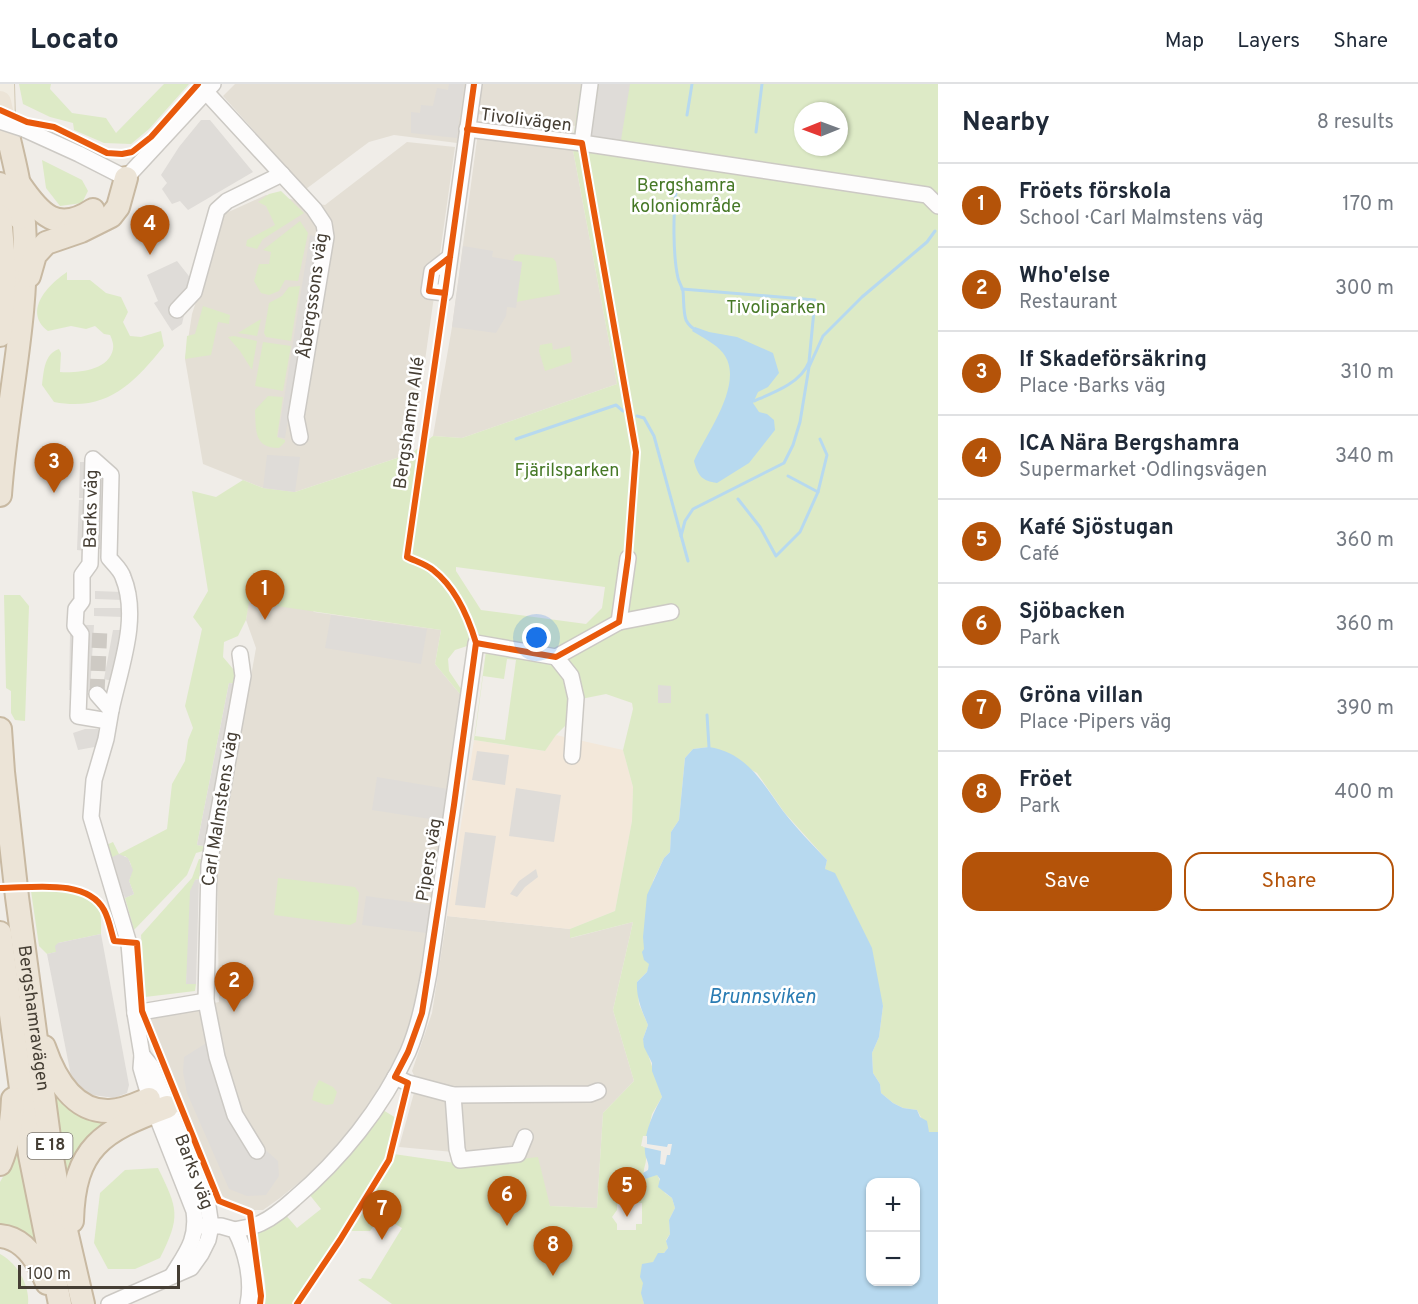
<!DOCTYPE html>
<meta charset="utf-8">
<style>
body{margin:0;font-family:Overpass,sans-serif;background:#f2f2f3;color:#1f2937}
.controls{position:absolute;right:18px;bottom:18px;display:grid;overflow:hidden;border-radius:12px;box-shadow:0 2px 4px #0004}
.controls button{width:54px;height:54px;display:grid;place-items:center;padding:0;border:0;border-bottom:2px solid #e0e1e3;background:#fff;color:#1f2937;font:30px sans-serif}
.compass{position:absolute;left:794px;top:18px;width:54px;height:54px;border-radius:50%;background:#fff;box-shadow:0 2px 4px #0004;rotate:269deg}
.scale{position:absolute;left:18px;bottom:15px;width:162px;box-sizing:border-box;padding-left:6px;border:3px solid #453e34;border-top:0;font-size:16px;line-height:21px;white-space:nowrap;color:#453e34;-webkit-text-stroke:4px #fff;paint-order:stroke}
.you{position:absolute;left:537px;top:554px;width:21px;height:21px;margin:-15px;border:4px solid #fff;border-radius:50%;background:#1a73e8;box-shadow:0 0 0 9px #1a73e833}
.badge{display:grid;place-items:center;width:39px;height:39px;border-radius:50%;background:#b45309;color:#fff;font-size:20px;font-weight:700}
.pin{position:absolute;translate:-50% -50px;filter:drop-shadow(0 2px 3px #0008)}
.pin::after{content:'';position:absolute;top:32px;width:21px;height:18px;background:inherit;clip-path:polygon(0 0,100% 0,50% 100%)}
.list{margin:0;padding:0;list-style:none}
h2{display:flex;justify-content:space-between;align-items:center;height:78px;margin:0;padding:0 24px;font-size:26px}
h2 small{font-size:20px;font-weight:400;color:#747a83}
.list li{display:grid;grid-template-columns:39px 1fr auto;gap:18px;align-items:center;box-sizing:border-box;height:84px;padding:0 24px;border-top:2px solid #e0e1e3}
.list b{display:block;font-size:22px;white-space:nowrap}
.list p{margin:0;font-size:20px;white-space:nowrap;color:#747a83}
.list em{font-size:20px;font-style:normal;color:#747a83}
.actions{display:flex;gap:12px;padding:18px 24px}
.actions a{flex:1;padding:14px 0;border:2px solid #b45309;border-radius:18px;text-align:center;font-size:21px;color:#b45309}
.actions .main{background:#b45309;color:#fff}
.map{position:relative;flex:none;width:938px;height:1220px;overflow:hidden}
header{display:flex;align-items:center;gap:36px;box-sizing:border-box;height:84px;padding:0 30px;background:#fff;border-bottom:2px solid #e0e1e3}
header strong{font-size:28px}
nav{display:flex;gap:33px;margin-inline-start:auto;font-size:21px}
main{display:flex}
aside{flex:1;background:#fff}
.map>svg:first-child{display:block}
.residential{fill:#e4dfd5}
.commercial{fill:#f3e8da}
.green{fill:#ddeac6;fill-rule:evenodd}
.parking{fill:#dfdcd8}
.water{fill:#b7d9ef;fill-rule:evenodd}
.pier{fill:#f0ede8}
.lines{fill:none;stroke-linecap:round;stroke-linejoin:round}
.stream{stroke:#b7d9ef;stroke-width:3}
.minor-tunnel{stroke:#cecac4;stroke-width:15;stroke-dasharray:15 8;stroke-linecap:butt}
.minor-casing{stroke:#ccc9c4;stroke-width:18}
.major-casing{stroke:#d2c9b5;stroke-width:22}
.highway-casing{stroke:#c8b9a2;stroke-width:26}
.minor{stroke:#fdfcfc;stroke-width:15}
.major{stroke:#f1ece2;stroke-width:20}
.highway{stroke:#ece4d7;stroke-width:22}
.minor-bridge-casing{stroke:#ccc9c4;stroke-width:18;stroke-linecap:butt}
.minor-bridge{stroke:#fdfcfc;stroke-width:15}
.cycleway-casing{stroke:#fff;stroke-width:10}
.cycleway{stroke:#e8590c;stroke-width:6}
.labels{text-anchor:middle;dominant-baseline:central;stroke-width:5;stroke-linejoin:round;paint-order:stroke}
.shield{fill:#fff;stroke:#7d7871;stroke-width:1.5}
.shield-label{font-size:16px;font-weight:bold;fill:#453e34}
.street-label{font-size:18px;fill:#453e34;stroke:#fff}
.park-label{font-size:18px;fill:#467826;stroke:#fff}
.water-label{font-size:20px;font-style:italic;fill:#2a7cb3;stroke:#fff}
</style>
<header>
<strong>Locato</strong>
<nav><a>Map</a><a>Layers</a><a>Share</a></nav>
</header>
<main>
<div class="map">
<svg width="938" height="1220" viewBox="0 0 938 1220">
<rect width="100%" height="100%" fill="#f0ede8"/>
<g class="residential">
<polygon points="235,0 467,0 457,59 394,51 369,58 306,105 223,12"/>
<polygon points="483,0 581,0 576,42 477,30"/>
<polygon points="478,48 572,61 617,300 462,354 433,352 452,243"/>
<polygon points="407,58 455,63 412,369 295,408 263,404 203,380 185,275 192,230 224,130 266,111 325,121"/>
<polygon points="255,468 314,528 441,546 435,580 460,610 416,918 408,950 371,1020 317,1084 280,1114 263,1126 253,1126 229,1118 215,1104 148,934 219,918 217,785 256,564 246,536"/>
<polygon points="447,832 570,845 571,854 633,838 613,926 634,997 603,1029 597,1124 550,1122 519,1074 399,1063 417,998 412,987 432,929"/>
</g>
<polygon class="commercial" points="556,651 623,666 633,703 632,737 615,827 570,845 447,832 474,656 544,667"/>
<g class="green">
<polygon points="19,0 51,0 50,5 72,29 106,34 116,49 164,0 189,0 149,45 131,60 104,59 74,46 73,39 50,33 23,20"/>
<path d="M581,0H938V1048H929L917,1026L903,1024L893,1019L881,1009L880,1000L873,989L872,969L879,953L883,922L825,785L827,776L784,728L757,689L709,663L693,665L685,674L679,736L671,748L670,768L664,774L653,797L645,853L644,872L650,879L647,888L637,898L639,920L648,941L643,955L662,1013L652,1030L647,1052H643L641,1062L646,1063C645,1066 646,1069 646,1073C647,1081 641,1086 645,1095L657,1090L665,1109L672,1114L675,1124L669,1136L670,1150L666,1156L668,1164C664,1170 658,1173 653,1178C644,1190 640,1206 644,1220H392L358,1196L362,1194L371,1195L402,1144L381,1132L370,1147H349L303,1202V1220H264C270,1199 258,1171 254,1150L284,1129L297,1144L321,1125L309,1110L383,1026L396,1034L387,1069L469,1081L538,1073L550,1122L597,1124L603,1029L634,997L613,926L633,838L570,854V845L615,827L632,737L633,703L623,666L633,625L632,619L606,610L581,615L571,636L556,651L545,667L474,656L486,567L476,559L455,566L448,575L449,587L461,605L460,610L435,580L441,546L249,518L246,536L238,552L224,558L223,573L234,586L237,600L229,599L197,761L204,762L203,767L196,769L187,791L134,846L125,814L134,810L129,797C132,787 134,780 125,772L110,774L104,762L113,758L119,770L167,745L172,700L185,677L188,656L193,644L185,622L202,545L193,533L208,507L192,407L216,413L243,396L263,404L295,408L412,369L433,352L462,354L617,300L572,61ZM803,27H839V63H803ZM456,483L605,503L602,524L586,540L481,526L456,487ZM507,575L516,576L505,656L475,652L483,592L504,595ZM617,1106H623L622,1119H642V1140H636V1146H617V1140L612,1133L617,1126V1119L615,1118Z"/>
<polygon points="42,76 82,96 88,107 82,119 60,122 46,104"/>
<polygon points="281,107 304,129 263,155 257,165 246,162 247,156 275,141 266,122 258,118 269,110"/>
<polygon points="300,137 308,149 298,197 285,196 279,207 269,211 261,209 254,197 259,180 269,180 271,168 263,166"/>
<polygon points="520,170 553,174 556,178 560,210 516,218 522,178 513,177 515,171"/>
<path d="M67,188V196H90L106,209L121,213L128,228L123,238L130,252L141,253L161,247L164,262C133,300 107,328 54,318L42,301C44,287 44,270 59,265L61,269L60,288C77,289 109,287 113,265C114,261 112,255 110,251L104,250L95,242L86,245L71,242L48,247C22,227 49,200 67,188Z"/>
<polygon points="300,202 291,257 266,253 264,249 269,219 282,212 289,203"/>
<polygon points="203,222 230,231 229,240 218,238 211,271 185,275 187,252 195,250"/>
<polygon points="261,235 257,252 238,249"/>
<polygon points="234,252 257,257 252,286 240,267 228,253"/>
<polygon points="263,258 291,262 283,307 255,302"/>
<polygon points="552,259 553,266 570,262 572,278 545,287 539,267 540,261"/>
<path d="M268,312L283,313L277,353L285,356V358L279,364C254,364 256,347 255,326Z"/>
<polygon points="4,511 20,511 29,522 25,637 15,636 11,629 11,607 6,604"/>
<polygon points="199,775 201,775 199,795 195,796 186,900 196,900 195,907 145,913 141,851 192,794"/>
<polygon points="278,794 355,803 359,809 356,838 350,841 274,831"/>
<path d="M73,806C99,819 102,819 101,850L58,859L56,868L47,870L39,862L31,807Z"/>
<polygon points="319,996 333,1003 337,1008 333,1020 326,1021 312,1016 314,1006"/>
<polygon points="51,1001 112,1035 65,1097"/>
<polygon points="16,1050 37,1162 0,1144 0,1098 4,1091"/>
<path d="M158,1084C178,1125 181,1132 160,1174L135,1185H108L94,1159L100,1109L125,1086Z"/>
<path d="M0,1170C16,1178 30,1201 28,1220H0Z"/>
</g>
<g class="parking">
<polygon points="449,0 464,0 457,54 411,49 411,28 420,29 421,21 433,22 437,4 448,6"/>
<polygon points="599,0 630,0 621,56 591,53"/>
<polygon points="201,36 210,36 253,88 188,126 180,117 172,120 162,105 167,99 161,91 179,63"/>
<polygon points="310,151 318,153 285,354 278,353"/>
<polygon points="463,162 493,167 492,173 522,178 516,224 507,223 506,232 496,249 452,243"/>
<polygon points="177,177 192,196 182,240 172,247 154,219 158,217 147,191"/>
<polygon points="267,371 300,373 295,408 263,404"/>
<polygon points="80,378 89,378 88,414 79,414"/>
<polygon points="97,396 106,396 104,465 96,465"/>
<polygon points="79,416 87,416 86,467 77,466"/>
<polygon points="95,507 123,508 123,516 95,515"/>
<polygon points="94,524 123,524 123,533 94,532"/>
<polygon points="331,531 427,545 421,580 325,564"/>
<polygon points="78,541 94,541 90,608 69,606 70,550"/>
<polygon points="113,546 122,546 112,597 104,595"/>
<polygon points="229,599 237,600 204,762 197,761"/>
<polygon points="658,601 671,602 671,619 658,619"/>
<polygon points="85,645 98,645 101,652 100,662 78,666 73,649"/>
<polygon points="477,667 509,671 505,701 472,696"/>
<polygon points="377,693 448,705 443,737 372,726"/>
<polygon points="516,704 561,711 554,758 509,752"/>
<polygon points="465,748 496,752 485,824 455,821"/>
<polygon points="119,770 128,774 133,786 129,797 134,810 125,814 110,774"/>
<polygon points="536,785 538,793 525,803 517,813 510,810 519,797"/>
<polygon points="199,795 196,900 186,900 190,807 195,796"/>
<polygon points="366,812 431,821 427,849 362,841"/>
<polygon points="101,850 129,1001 127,1009 114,1014 86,1010 73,1002 47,870 56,868 55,862 58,859"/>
<polygon points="208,958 236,1040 278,1077 279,1092 266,1111 247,1112 229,1105 187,1009 183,988 184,973"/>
</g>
<g class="water">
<path d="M695,243L709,248L737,253L773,269L779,289L768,303L758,308L753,319L759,328L767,330L774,336L775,346L749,379L717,399C702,397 698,392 694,377C706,350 746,298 723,269C716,260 702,253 692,247Z"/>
<path d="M709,663C747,669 762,698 783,727C796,744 812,760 827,776L825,785L835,789L872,864L883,922L879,953L872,969L873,989L880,1000L881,1009L893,1019L903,1024L917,1026L920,1033L927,1037L929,1048H938V1220H644L641,1209L643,1199L640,1193L642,1180L653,1178L658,1169H664L668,1164L666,1157L670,1150L669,1136L675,1124L672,1114L658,1103L660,1095L657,1091L645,1095L643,1089L648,1086C650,1078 645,1075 645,1068C643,1051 654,1027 662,1013L652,987V979L644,963L643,955L648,941C642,927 636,913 637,898L647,888L649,880L644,876L642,868L644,865L643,853L647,811L664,774L670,768L671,748L679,736L685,674L693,665ZM870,1098H916V1198H870Z"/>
</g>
<polygon class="pier" points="644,1052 647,1052 647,1060 667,1063 668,1060 672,1060 670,1071 667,1071 665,1081 660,1080 661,1067 643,1063"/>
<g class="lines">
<g class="stream">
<polyline points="687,31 692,0"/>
<polyline points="756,48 762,0"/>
<path d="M676,108C673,131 673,172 678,194C679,198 682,203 683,207C684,216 683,227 686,236C688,240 692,244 696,246"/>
<path d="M682,205L815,216L809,278C801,299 773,309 754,317"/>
<polyline points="637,332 644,334 654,352 688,477"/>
<polyline points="516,355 616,321 623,327"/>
<polyline points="788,392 818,408"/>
<polyline points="738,415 760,443 776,472 800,448 818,408 827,371 820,355"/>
<polyline points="681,452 685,437 693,425 784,379 793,361 800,338 809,283 823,252 862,213 927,158 935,147"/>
<polyline points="707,631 709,663"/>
</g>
<polyline class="minor-tunnel" points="97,610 100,543"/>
<defs>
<g id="minor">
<polyline points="206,8 314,125 324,140 326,153 296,333 300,353"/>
<polyline points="24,45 79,70 126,94 213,0"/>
<polyline points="467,45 582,59 927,111 938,122"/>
<polyline points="582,59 590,0"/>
<polyline points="450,173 432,187 429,207 445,209 474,0"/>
<polyline points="177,226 194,208 217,126 227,117 282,90"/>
<polyline points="619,538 671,528"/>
<polyline points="240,570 243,592 209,781 206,917 217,973 235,1031 257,1067"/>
<polyline points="556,573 571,592 576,614 572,672"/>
<path d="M97,610L111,626L106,655L94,696L91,733L129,860L135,929L142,971L141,984L150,1015L194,1127C198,1156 186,1169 172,1192"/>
<path d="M108,637L78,632L81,550L75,542L76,525L82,517V491L90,480L93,375L111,391L109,474C114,480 121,486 123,493C140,534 120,584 111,626"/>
<polyline points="135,929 206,917"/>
<polyline points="395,993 408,999 453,1011 590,1010 598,1007"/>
<polyline points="453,1011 457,1065 460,1076 518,1070 525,1053"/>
<path d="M201,1142H221L235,1146C246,1167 253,1196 248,1220"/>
<path d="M235,1146C244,1144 253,1143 261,1139C274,1133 284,1124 294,1115C341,1075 382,1024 408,968C419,942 424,916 429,889L476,559L556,573L619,538L628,474"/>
<polyline points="109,1220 191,1184 201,1170 208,1156 211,1142 208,1122 151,982 142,971"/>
</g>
<polyline id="major" points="4,0 5,34"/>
<g id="highway">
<path d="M0,18C9,58 21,98 24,139C30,230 6,321 0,411"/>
<polyline points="0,100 11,123 20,134"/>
<path d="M20,101C40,130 57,150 93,126"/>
<polyline points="0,132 5,189 0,251"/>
<polyline points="29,192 35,171 46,159 81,147 111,132 118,123 126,94"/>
<path id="s1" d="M0,645L3,688L17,813L51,1068L61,1125L83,1220"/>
<polyline points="0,849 30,1071 60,1220"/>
<path d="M44,963C54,992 73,1028 109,1027C123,1027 137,1020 149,1015"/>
<path d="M0,1080C9,1059 12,1038 13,1015"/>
<path d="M72,1137C74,1063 102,1047 167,1023"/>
<path d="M0,1152C25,1154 39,1179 47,1199"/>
</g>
</defs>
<use href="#minor" class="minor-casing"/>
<use href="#major" class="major-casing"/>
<use href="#highway" class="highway-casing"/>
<use href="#minor" class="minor"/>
<use href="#major" class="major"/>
<use href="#highway" class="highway"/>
<defs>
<polyline id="minor-bridge" points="0,37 24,45"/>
</defs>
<use href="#minor-bridge" class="minor-bridge-casing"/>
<use href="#minor-bridge" class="minor-bridge"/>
<defs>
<g id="cycleway">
<polyline points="0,26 27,38 54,43 107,69 122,70 132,68 151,53 198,0"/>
<polyline points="467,45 582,59 636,368 628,474 619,538 556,573 476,559"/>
<polyline points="450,173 432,187 429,207 445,209 474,0"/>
<path d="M0,804C31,804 87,794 104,826C109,835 111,847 114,857L137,859L142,927L219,1117L250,1129L261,1212L260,1220"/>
<path d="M297,1220L340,1156L389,1076L408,999L395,993L408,968L422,929L454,721L476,559C468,532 456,504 433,486C426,480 415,477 407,473L445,209"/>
</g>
</defs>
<use href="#cycleway" class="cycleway-casing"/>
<use href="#cycleway" class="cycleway"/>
</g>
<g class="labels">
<rect class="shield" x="27.5" y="1049" width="45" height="26" rx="4.5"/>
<g class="shield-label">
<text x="50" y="1062">E 18</text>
</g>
<g class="street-label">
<text transform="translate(526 37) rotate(7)">Tivolivägen</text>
<text transform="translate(314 212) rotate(-82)">Åbergssons väg</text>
<text transform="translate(410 339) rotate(-82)">Bergshamra Allé</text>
<text transform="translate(92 425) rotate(-89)">Barks väg</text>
<text transform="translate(221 725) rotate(-81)">Carl Malmstens väg</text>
<text transform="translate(430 776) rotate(-81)">Pipers väg</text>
<text stroke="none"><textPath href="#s1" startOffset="291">Bergshamravägen</textPath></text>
<text transform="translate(193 1088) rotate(69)">Barks väg</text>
</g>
<g class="park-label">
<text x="686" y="102">Bergshamra<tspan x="686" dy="21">koloniområde</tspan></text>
<text x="776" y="224">Tivoliparken</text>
<text x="567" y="387">Fjärilsparken</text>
</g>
<g class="water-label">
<text x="762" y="914">Brunnsviken</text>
</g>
</g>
</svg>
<div class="controls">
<button>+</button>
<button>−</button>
</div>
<svg class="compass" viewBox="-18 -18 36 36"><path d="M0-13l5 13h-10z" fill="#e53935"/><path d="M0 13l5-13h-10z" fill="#747a83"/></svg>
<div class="scale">100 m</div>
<div class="you"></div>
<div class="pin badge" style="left:265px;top:536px">1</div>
<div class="pin badge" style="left:234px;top:928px">2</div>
<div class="pin badge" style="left:54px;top:409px">3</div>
<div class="pin badge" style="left:150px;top:171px">4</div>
<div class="pin badge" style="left:627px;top:1133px">5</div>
<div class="pin badge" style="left:507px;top:1142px">6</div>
<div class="pin badge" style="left:382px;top:1156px">7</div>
<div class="pin badge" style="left:553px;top:1192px">8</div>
</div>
<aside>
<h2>Nearby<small>8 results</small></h2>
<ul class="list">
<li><span class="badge">1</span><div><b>Fröets förskola</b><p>School · Carl Malmstens väg</p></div><em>170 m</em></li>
<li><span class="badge">2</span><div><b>Who'else</b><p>Restaurant</p></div><em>300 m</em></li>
<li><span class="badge">3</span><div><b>If Skadeförsäkring</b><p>Place · Barks väg</p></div><em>310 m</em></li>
<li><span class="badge">4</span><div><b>ICA Nära Bergshamra</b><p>Supermarket · Odlingsvägen</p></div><em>340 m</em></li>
<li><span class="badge">5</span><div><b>Kafé Sjöstugan</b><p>Café</p></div><em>360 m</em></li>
<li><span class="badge">6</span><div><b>Sjöbacken</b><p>Park</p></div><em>360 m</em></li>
<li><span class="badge">7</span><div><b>Gröna villan</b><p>Place · Pipers väg</p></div><em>390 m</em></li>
<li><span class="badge">8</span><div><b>Fröet</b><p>Park</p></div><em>400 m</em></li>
</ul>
<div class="actions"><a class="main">Save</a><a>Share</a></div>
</aside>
</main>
